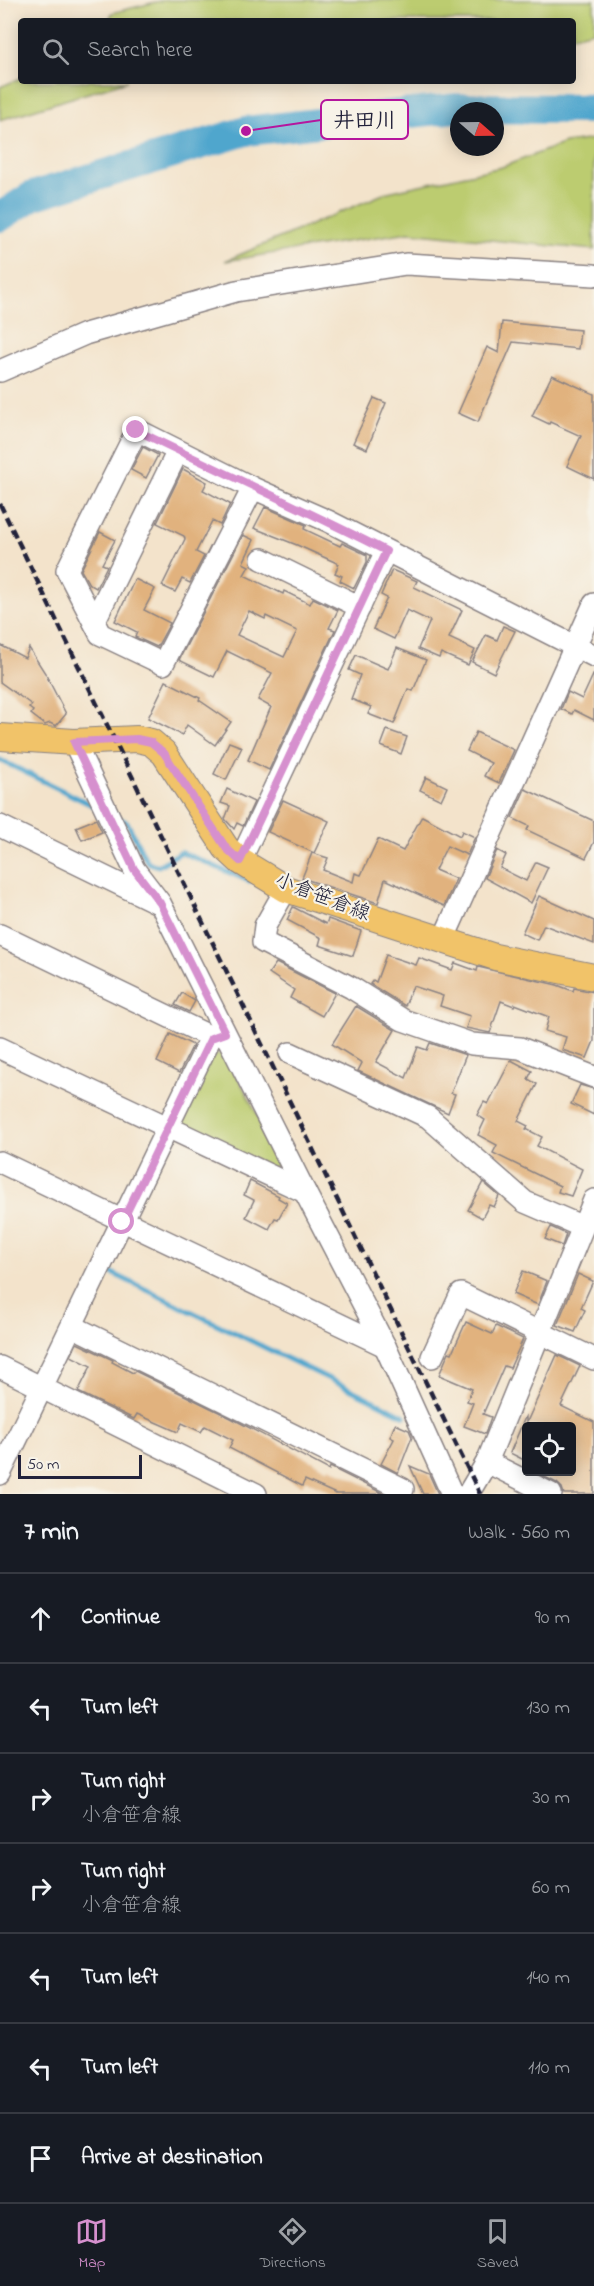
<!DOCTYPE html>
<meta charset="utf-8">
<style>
body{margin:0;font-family:"Indie Flower","Klee One",sans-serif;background:#242831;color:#f1f3f6}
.controls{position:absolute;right:18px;bottom:18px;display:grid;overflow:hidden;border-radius:6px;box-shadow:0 3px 15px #0003}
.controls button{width:54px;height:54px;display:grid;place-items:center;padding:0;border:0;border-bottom:2px solid #363941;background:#171b24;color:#f1f3f6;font:30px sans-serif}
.compass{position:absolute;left:450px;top:102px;width:54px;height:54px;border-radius:50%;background:#171b24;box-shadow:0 3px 15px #0003;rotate:110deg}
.scale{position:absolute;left:18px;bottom:15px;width:124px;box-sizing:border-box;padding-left:6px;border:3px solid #22223b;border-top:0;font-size:16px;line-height:21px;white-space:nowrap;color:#22223b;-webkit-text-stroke:4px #f7f3e8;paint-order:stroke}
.stop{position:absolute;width:18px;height:18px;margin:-14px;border:4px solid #d690ce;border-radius:50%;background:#fff}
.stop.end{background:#d690ce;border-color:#fff;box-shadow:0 2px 6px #0008}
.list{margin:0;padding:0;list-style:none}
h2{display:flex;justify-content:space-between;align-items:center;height:78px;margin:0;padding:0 24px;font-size:26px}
h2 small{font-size:20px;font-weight:400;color:#9ea1a6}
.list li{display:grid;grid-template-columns:39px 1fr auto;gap:18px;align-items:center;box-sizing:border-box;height:90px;padding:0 24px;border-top:2px solid #363941}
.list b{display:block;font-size:22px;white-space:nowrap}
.list p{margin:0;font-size:20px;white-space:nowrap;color:#9ea1a6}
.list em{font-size:20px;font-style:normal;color:#9ea1a6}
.icon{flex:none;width:33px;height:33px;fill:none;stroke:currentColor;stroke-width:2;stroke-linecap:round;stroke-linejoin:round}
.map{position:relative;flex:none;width:594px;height:1494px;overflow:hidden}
.search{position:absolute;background:#171b24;box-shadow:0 3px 15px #0003;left:18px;right:18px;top:18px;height:66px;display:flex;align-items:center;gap:15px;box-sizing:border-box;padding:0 21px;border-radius:6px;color:#9ea1a6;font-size:22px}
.sheet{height:708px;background:#171b24}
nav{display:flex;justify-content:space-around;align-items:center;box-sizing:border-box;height:84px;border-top:2px solid #363941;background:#171b24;font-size:16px;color:#9ea1a6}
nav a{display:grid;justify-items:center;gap:3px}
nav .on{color:#d690ce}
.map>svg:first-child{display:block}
.green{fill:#bccc6f;stroke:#6f7755;stroke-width:1.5}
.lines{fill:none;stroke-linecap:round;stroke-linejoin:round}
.stream{stroke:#50a6cd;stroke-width:5}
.river{stroke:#50a6cd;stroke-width:30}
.building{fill:#e1b27e;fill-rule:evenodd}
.minor-casing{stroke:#8a8283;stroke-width:24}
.major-casing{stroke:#8a8283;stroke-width:28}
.minor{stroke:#fff;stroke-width:21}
.major{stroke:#f1c369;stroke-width:26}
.rail{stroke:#22223b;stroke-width:4.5;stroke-dasharray:9 4.5;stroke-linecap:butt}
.route{stroke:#d690ce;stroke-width:8}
.labels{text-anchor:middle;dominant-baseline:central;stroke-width:4.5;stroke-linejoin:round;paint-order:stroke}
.street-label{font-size:20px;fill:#22223b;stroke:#f7f3e8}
.leader{fill:none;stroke:#b5179e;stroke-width:2}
.callout-dot{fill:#b5179e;stroke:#f7f3e8;stroke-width:2}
.callout{fill:#f7f3e8;stroke:#b5179e;stroke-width:2}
.callout-label{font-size:21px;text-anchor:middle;font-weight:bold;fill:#22223b}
</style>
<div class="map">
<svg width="594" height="1494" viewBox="0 0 594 1494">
<rect width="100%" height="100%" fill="#f7f3e8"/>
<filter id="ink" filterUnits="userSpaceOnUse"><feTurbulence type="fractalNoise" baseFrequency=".0167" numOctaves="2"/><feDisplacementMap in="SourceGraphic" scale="12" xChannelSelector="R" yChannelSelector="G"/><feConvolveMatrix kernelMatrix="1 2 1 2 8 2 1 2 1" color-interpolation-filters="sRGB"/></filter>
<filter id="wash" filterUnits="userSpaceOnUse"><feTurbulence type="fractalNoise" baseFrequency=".008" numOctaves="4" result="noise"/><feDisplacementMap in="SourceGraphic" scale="24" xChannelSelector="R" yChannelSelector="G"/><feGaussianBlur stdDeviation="1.35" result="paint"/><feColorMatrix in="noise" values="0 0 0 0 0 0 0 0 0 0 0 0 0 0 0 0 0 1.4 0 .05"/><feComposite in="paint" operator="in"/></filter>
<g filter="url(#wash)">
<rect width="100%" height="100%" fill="#f3e3cb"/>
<g class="green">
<polygon points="164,0 594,0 594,31 573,36 573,21 109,21 112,13"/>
<polygon points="21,78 21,81 127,81 0,120 0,87"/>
<polygon points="594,139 594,250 409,232 225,261 388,192 502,167 565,143"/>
<polygon points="210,1053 227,1056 281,1160 271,1172 187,1132 179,1117"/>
</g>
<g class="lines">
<g class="stream">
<polyline points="0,760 98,808"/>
<polyline points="117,818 127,822 147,862 158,866 181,852 249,881"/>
<polyline points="110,1272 405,1416"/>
</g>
<polyline class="river" points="0,217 32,196 246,131 456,108 594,109"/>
</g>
<g id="blocks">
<g class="building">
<polygon points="502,322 580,330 578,349 513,342 478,422 458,413 487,347 499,353"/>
<polygon points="552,375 594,394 594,479 567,466 581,436 550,422 549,424 532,416"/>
<polygon points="374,398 386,403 367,449 353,443"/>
<polygon points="143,447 158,455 146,478 131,470"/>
<polygon points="183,469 207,482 203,490 230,504 220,525 212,521 196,552 204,556 190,583 182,579 175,592 162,586 185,539 184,536 157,523"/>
<polygon points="265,507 306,525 304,529 340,546 342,543 367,555 367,562 354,588 340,581 342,576 335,573 339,564 297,545 254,528"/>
<polygon points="100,532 115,540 102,564 107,566 96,588 89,584 81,570"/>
<path d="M243,535L254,540L243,563L249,566L244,575L283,594L284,591L310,604L313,598L338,610L329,628L335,630L269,770L248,760L271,707L258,700L272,673L227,651L214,677L179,660ZM249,611L265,619L266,616L297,631L284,657L237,635Z"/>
<polygon points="392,570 417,581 414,587 462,610 449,638 475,650 468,665 441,653 439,658 418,649 430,621 407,610 394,639 373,629 387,598 381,595"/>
<polygon points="135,579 155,589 144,610 170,623 157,647 135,637 137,632 115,621"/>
<polygon points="503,626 515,631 494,673 472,662 486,635 497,640"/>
<polygon points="0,645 25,658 29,648 45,673 66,714 56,726 50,723 45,725 31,714 33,711 29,708 32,705 0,682"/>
<polygon points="397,648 426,660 413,691 408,689 394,724 368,714 371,707 351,699 360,675 349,670 356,655 388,669"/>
<polygon points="594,673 594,720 574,710 572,714 561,709 568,692 582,699"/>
<polygon points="166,681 200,698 199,700 231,722 215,745 187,725 182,735 148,718"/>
<polygon points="387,730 407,737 401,754 381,746"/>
<polygon points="476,732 514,750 499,783 484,776 491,763 467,751"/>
<polygon points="229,742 242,747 226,780 214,774"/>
<polygon points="426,777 447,787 441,800 420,790"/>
<polygon points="227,789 254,802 243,826 237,823 234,829 225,819 230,806 221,803"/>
<polygon points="525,789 594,821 594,842 586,858 527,830 529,826 512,818"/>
<polygon points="283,800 329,821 314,853 268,832"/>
<polygon points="422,816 460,836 462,831 475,837 467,855 447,846 435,870 456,879 444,906 385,879 378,903 302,878 312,853 328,858 323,870 353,882 355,873 361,875 378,839 403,851"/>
<polygon points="96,819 102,832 82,840 76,827"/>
<polygon points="497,850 506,855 500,868 526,881 536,862 548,867 531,903 485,878"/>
<polygon points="539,896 594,921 594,944 544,925 537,940 522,933"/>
<polygon points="293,907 326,924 328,919 361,931 353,956 319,945 321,938 287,920"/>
<polygon points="386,955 416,965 419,958 452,970 455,963 477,971 478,967 557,985 573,991 574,988 594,992 594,1041 587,1058 562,1050 566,1037 545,1031 549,1017 515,1004 514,1006 501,1001 490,1033 466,1028 470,1016 440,1006 443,996 413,986 405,1006 370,984 373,980 376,982"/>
<polygon points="276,963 335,993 322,1016 290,998 294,990 269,973"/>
<polygon points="182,993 195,1001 189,1012 175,1005"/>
<polygon points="356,1006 395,1030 376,1062 406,1078 418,1047 427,1050 430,1043 466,1055 451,1093 455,1094 448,1113 358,1071 362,1063 332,1044"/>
<polygon points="170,1034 193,1045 179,1073 157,1062"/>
<polygon points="511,1060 532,1071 528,1079 537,1084 518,1121 528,1126 526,1129 542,1137 537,1146 582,1169 571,1196 558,1192 560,1186 493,1153 497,1145 478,1135 485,1120 477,1115 484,1102 488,1104"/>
<polygon points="580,1085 594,1089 594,1115 571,1104"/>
<polygon points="250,1181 279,1196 278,1198 287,1203 278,1219 275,1218 269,1229 246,1217 254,1200 244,1195"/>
<polygon points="483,1182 499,1196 494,1207 489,1205 482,1218 468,1210"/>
<polygon points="551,1227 566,1234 562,1246 545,1239"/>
<polygon points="523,1271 547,1281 538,1305 513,1294"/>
<polygon points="578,1274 593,1281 581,1308 585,1310 575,1332 557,1325"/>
<polygon points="466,1322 492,1334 496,1326 523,1339 510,1368 504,1366 483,1414 491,1417 485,1434 464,1426 473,1403 467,1401 472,1389 439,1375 449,1352 452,1353"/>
<polygon points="77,1343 113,1360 112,1362 133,1373 135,1371 231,1418 329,1470 330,1467 384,1494 336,1494 305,1480 302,1486 229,1448 233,1440 205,1426 201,1432 182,1423 178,1432 137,1414 134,1419 78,1392 91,1366 71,1356"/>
<polygon points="557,1355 580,1366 561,1406 594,1422 594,1494 564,1494 562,1488 557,1483 535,1472 572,1472 572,1426 526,1426 526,1461 510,1453 526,1415 526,1424"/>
<polygon points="395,1424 409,1430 412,1437 398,1473 381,1464 394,1439 390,1437"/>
<polygon points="410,1466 429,1474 438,1494 423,1494"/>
</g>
</g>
</g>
<g filter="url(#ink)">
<use href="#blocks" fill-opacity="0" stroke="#8a8283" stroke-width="1.5"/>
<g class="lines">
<defs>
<g id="minor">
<polyline points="0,371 85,334 236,291 406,264 594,275"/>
<polyline points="253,488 163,664 100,634 67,570 137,430 253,488 328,521 594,656"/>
<polyline points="262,559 360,607"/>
<polyline points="94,622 178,451"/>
<polyline points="74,742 134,869 160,903 305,1192 385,1346 452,1494"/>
<polyline points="0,826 156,902"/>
<polyline points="240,861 386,551"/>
<polyline points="286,889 265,926 263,942 352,988 403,1020 472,1044 520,1048 594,1077"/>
<polyline points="0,935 211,1037 224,1033"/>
<polyline points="443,940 594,604"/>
<polyline points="0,1048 305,1192"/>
<polyline points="290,1053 428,1117 525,1202 583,1227"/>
<polyline points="0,1162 385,1346"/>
<polyline points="72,1326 403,1489 401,1494"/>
<polyline points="432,1357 461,1294 594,1359"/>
<polyline points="0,1367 256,1494"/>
<polyline points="487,1462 551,1494"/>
<polyline points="0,1474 211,1037"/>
<polyline points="468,1494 487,1462 594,1200"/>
</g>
<polyline id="major" points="0,737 74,742 137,739 151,742 164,753 226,848 240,861 286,889 495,957 594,977"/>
</defs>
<use href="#minor" class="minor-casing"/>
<use href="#major" class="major-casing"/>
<use href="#minor" class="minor"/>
<use href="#major" class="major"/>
<polyline class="rail" points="0,504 480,1494"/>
</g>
</g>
<g class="lines" filter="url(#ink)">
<path class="route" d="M122,1222L211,1038L225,1033L160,903L134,869L74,742L137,739L151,742L164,753L226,848L240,861L386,551C304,509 219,471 136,430"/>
</g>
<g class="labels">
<g class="street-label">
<text transform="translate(322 898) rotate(21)">小倉笹倉線</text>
</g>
</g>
<path class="leader" d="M246 131L321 120"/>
<circle class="callout-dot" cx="246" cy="131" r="6"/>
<rect class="callout" x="321" y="100" width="87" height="39" rx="6"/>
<g class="callout-label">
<text x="365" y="127">井田川</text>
</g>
</svg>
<div class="controls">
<button><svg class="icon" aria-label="locate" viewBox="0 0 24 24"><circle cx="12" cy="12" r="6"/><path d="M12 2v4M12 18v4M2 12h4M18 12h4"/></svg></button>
</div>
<svg class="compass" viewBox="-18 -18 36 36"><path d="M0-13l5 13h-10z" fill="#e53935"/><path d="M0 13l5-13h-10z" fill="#9ea1a6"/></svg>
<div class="scale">50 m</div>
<div class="stop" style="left:122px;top:1222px"></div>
<div class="stop end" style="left:136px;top:430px"></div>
<div class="search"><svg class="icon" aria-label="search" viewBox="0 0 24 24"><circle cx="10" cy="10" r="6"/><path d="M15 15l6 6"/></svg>Search here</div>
</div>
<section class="sheet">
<h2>7 min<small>Walk · 560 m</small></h2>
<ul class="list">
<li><svg class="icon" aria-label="ahead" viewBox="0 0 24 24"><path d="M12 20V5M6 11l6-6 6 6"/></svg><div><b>Continue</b></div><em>90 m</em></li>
<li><svg class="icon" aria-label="left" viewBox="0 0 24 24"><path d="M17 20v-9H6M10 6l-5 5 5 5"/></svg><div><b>Turn left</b></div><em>130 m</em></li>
<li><svg class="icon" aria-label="right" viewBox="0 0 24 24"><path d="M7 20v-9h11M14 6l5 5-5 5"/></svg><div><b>Turn right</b><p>小倉笹倉線</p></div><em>30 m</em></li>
<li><svg class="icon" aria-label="right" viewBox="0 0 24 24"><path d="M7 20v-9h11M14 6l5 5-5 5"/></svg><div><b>Turn right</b><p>小倉笹倉線</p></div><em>60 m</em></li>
<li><svg class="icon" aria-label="left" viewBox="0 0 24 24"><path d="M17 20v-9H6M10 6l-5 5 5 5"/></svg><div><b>Turn left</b></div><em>140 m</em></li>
<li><svg class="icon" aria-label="left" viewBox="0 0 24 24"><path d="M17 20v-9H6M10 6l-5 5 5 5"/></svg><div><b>Turn left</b></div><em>110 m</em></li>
<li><svg class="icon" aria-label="arrive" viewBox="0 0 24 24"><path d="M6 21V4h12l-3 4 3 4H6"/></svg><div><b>Arrive at destination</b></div></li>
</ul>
</section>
<nav>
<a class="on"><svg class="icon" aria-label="map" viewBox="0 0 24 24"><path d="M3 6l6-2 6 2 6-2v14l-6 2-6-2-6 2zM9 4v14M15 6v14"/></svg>Map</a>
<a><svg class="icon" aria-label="directions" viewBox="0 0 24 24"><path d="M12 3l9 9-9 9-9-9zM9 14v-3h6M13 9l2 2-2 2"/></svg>Directions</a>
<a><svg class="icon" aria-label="saved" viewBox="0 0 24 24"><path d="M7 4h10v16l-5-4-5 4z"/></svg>Saved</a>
</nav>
